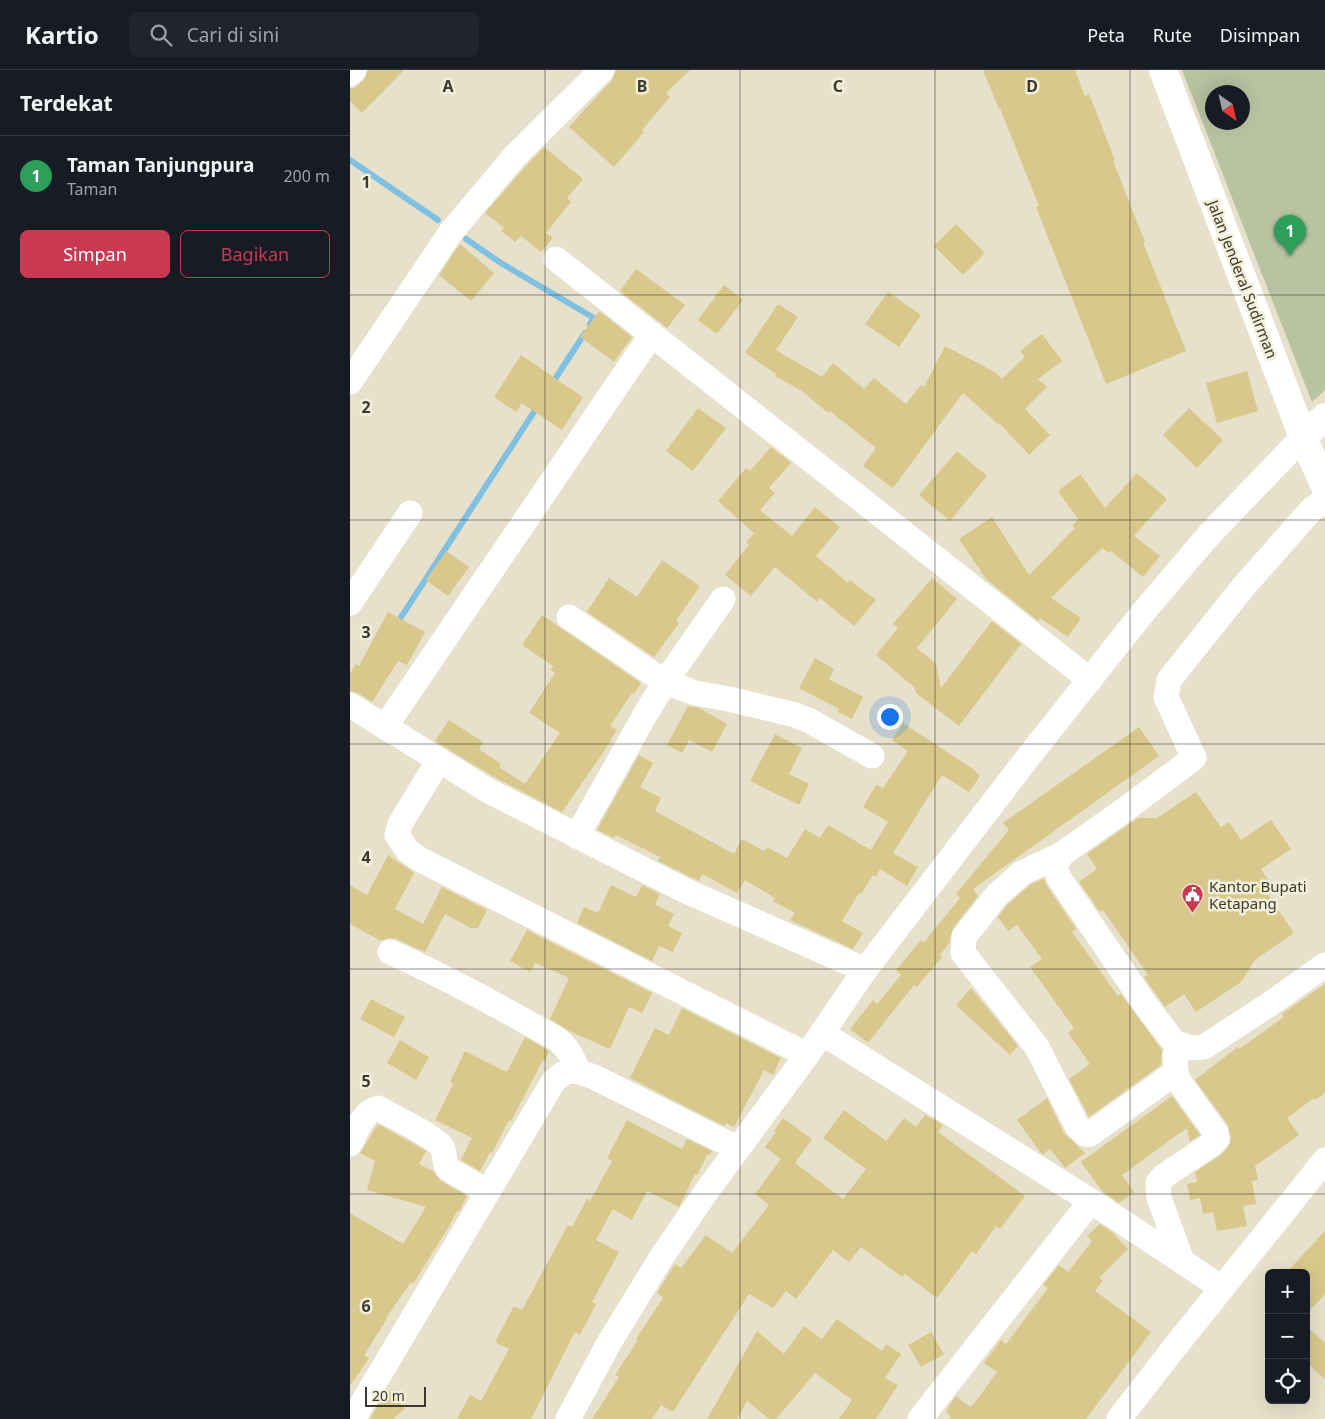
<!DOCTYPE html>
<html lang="id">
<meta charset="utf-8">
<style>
body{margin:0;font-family:"Noto Sans",sans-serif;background:#20242c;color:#f1f3f6}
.controls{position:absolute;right:15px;bottom:15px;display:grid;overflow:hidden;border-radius:8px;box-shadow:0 5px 20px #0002}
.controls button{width:45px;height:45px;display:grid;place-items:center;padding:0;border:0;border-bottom:1px solid #363941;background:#171b24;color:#f1f3f6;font:25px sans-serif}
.compass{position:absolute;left:855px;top:15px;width:45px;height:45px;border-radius:50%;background:#171b24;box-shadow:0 5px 20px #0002;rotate:146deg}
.scale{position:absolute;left:15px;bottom:12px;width:61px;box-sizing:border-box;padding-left:5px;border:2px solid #3c3931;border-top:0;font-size:14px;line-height:18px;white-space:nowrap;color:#3c3931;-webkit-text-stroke:4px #f4efd8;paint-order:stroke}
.you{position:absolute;left:539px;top:646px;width:18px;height:18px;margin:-12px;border:4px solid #fff;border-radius:50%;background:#1a73e8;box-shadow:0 0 0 8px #1a73e833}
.badge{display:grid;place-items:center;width:32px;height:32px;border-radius:50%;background:#c93951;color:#fff;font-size:16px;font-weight:700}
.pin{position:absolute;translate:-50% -41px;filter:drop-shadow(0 1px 2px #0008)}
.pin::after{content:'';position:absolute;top:26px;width:18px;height:15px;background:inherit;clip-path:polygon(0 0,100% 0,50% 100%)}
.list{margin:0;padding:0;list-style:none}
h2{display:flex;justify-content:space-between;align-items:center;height:65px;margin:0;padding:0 20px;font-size:21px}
h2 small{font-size:16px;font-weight:400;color:#9ea1a6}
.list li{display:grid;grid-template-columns:32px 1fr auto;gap:15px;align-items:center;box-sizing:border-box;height:80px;padding:0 20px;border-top:1px solid #363941}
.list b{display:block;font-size:19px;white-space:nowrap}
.list p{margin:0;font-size:16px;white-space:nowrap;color:#9ea1a6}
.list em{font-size:16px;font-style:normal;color:#9ea1a6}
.actions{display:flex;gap:10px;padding:15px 20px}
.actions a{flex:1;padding:11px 0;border:1px solid #c93951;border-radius:8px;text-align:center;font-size:18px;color:#c93951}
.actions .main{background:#c93951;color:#fff}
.icon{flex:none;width:28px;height:28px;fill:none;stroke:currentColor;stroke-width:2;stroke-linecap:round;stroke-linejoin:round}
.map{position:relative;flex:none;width:975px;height:1349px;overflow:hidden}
header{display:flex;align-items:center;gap:30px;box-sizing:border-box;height:70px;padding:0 25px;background:#171b24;border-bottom:1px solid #363941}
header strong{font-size:24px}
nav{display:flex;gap:28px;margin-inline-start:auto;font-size:18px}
.search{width:350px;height:45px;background:#20242c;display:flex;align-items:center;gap:12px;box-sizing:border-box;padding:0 18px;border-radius:8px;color:#9ea1a6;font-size:19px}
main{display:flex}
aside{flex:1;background:#171b24}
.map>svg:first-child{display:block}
.green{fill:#b7c3a1;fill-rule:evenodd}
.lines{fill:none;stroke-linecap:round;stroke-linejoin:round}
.stream{stroke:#80c1e2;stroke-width:6}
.building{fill:#d8c88b}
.minor{stroke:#fff;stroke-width:25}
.tertiary{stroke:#fff;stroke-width:28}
.primary{stroke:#fff;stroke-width:28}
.grid{fill:none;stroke:#3c3931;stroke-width:1;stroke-opacity:0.55}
.labels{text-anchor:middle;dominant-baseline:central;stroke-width:5;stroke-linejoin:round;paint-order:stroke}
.street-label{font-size:15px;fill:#3c3931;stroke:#f4efd8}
.poi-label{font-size:15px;fill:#3c3931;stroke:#f4efd8;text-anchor:start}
.grid-label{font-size:16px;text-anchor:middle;font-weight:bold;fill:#3c3931;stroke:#f4efd8;stroke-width:5;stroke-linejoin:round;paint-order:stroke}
</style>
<header>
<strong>Kartio</strong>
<div class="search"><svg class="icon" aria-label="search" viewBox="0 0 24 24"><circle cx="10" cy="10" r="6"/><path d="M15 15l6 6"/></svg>Cari di sini</div>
<nav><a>Peta</a><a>Rute</a><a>Disimpan</a></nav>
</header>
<main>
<aside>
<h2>Terdekat<small></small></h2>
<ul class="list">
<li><span class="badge" style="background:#2e9e5b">1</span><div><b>Taman Tanjungpura</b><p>Taman</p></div><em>200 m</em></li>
</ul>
<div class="actions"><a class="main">Simpan</a><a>Bagikan</a></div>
</aside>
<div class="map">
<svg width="975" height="1349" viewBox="0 0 975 1349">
<rect width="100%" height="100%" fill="#e7e1cb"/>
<path class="green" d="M832,0H975V320L962,332ZM862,22H892V52H862Z"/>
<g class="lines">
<g class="stream">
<polyline points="0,90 88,150"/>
<polyline points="116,169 151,193 244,248 240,254"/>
<polyline points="201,315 235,263"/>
<polyline points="46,555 189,334"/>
</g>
</g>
<g class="building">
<polygon points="18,0 54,0 12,43 0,31 0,18 4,18 14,10"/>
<polygon points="266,0 340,0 316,23 320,27 292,60 294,62 264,97 219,57 262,10"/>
<polygon points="633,0 725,0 735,26 739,24 765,90 763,91 795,172 793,172 836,281 756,314 686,137 689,136 650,38 649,39"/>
<polygon points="194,77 233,109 217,128 221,132 196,163 203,168 191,182 171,166 165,172 151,161 154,158 135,143 176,96"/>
<polygon points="606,154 635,183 613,205 584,176"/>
<polygon points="110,174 144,203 121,231 89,205"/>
<polygon points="286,199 335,235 317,258 270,221"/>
<polygon points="374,215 393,230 367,264 348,250"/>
<polygon points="538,222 571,245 549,277 515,254"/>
<polygon points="428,234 448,247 426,280 472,307 483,293 514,319 524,308 556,334 571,315 574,317 595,276 645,302 652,309 675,287 670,281 692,264 712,291 688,309 697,317 675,339 700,365 679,385 650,354 649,355 613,323 543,418 513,396 526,378 480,341 478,343 452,321 425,306 426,304 395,283"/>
<polygon points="249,241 282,267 264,292 230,267"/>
<polygon points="171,285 233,327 212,360 172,333 166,342 144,327"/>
<polygon points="897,301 908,341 867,353 856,313"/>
<polygon points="348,338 376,358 343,401 316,381"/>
<polygon points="839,338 873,370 847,398 813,365"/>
<polygon points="421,377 441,393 419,418 425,423 410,440 442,466 465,437 490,457 466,486 498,513 500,510 526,530 504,556 470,528 467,532 425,497 401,526 375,505 399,475 396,472 404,463 368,431 396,398 400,401"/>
<polygon points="607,381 637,406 600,451 569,425"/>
<polygon points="787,403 817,429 784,466 810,486 793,507 761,481 759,483 752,478 701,528 731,548 718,567 690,548 688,551 636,509 609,469 642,447 679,505 725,458 722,456 728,449 708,421 730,404 755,438"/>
<polygon points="96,481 119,497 98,526 76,510"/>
<polygon points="312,490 350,516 326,551 329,553 304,587 237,542 259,508 287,527"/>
<polygon points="582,508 607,529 567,578 586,594 591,618 642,551 671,574 609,656 566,623 564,617 526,585 548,558 543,554"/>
<polygon points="38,542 75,562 57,595 48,591 22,632 8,623 0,621 0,603 6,594 9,596"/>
<polygon points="192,545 291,613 284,624 282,623 260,656 267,660 260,670 261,671 212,742 144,707 85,671 99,650 133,672 129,679 151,694 149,697 175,714 210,663 179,643 205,603 201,600 203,596 172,575"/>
<polygon points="465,588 484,599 479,609 513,627 502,649 488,642 489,639 449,618"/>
<polygon points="338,636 349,638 377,654 362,682 339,670 332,683 317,675"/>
<polygon points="553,653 626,701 625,702 630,706 619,722 592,705 543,783 568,797 557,816 530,799 526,807 523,805 511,824 509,823 492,851 513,863 503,879 440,850 445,843 423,831 425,828 395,810 387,823 352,804 349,811 308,791 310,787 266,765 264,768 247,760 289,685 303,693 290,717 311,728 305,741 384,784 392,769 414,781 417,777 437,788 455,759 470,768 478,755 521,780 538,752 513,737 526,715 533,718 558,681 542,670"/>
<polygon points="789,657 809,686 623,819 628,826 603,858 599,873 590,885 592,887 567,917 564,915 518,973 500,959 523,930 527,934 551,905 546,900 571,870 574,872 610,828 606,824 659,760 653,753"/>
<polygon points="425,664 452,678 439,704 459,714 449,735 400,711"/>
<polygon points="846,722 871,757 879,752 891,770 921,750 941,779 911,799 925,820 918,825 944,863 905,890 891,912 846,942 834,924 815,937 794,907 798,905 753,840 750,842 729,812 747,799 737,784 788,748 807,748"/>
<polygon points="38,785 64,803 45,839 73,854 92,817 137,840 128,858 121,858 95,844 75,882 46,869 38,868 31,871 0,854 0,815 17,825"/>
<polygon points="694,808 697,816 726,859 722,862 768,926 771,924 812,980 811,995 739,1047 719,1009 740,994 718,963 724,958 680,897 692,889 667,855 658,861 648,847 657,835 680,815"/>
<polygon points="261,815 286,827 292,815 310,824 305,835 324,844 318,856 332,863 323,882 309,876 302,891 227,853 234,837 248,843"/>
<polygon points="177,860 302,923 292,943 279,937 260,979 219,961 200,949 219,908 185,893 180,902 160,891"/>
<polygon points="975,914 975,1023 965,1030 964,1028 937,1048 949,1065 905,1096 908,1110 902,1111 906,1134 893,1136 897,1156 867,1161 863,1142 853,1144 850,1128 840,1130 837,1114 847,1112 845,1102 872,1084 880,1074 881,1067 878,1055 845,1010 888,977 889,979 934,947 932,944"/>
<polygon points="621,918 668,976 660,985 606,935"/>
<polygon points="21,929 55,947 44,967 10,949"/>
<polygon points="332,938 431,988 423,1005 414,1000 384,1057 376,1053 374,1056 280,1008 305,958 319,965"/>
<polygon points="175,967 199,981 195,991 193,990 161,1051 159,1050 142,1083 140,1082 130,1101 111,1090 122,1068 85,1050 103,1014 100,1012 115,981 157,1002"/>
<polygon points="50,970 79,987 66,1010 37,993"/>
<polygon points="822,1026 850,1065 840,1072 837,1058 772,1105 784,1122 769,1133 752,1121 731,1092"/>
<polygon points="697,1028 714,1063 735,1083 715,1098 700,1079 693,1084 690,1082 667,1050"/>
<polygon points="494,1040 536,1071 554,1048 566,1057 575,1045 593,1055 588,1062 675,1126 650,1159 646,1156 626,1184 622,1181 587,1228 555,1204 552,1207 511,1177 499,1192 483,1180 446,1229 436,1221 423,1238 399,1224 323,1342 311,1335 302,1349 242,1349 269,1307 265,1305 288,1270 286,1269 313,1228 307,1223 325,1194 331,1198 356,1165 382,1183 419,1135 405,1124 431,1089 415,1077 426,1062 424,1061 433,1048 462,1069 445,1093 493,1129 516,1099 473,1068"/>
<polygon points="277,1050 332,1079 337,1069 362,1081 360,1085 358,1084 347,1105 345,1104 329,1137 297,1121 282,1150 263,1139 246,1170 269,1182 242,1232 246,1234 230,1265 225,1262 181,1349 107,1349 120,1325 131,1331 159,1279 145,1272 164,1236 172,1240 218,1155 222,1157 237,1129 240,1131 262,1091 257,1088"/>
<polygon points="28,1054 76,1081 69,1094 83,1101 91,1111 117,1126 109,1142 107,1141 98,1158 63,1214 61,1212 36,1248 37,1249 14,1285 19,1288 0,1316 0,1143 53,1174 76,1137 17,1120 25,1091 10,1083"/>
<polygon points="750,1154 763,1163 778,1179 749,1208 753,1211 745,1221 801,1262 736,1349 601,1349 596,1340 606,1326 620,1337 626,1331 647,1302 634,1293 651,1270 656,1274 698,1218 693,1215 709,1195 718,1202 742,1171 737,1166"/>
<polygon points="975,1161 975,1224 956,1244 956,1203 936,1203"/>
<polygon points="487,1249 532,1281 536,1274 551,1284 535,1308 548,1315 526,1349 489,1349 502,1330 465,1303 426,1349 419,1349 397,1331 387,1349 357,1349 407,1261 434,1284 454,1256 472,1269"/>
<polygon points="956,1256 975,1273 975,1309 956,1292"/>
<polygon points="581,1262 594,1284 571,1297 558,1275"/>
<polygon points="41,1322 55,1339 43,1349 20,1349 30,1331"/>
</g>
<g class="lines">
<g class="minor">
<polyline points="0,4 4,0"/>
<polyline points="206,189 740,610"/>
<polyline points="0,312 101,162 165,86 252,0"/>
<polyline points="975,431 962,439 894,516 819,610 816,627 844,688 777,738 712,784 705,795 709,808 797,937 824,972 841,978 854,977 920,934 975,895"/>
<polyline points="0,533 60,443"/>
<polyline points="219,547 315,612 345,623 379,629 445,645 458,650 522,686"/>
<polyline points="0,635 137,720 334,820 515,900"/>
<polyline points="35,657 302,264"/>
<polyline points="89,690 50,754 47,765 58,781 71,790 457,985"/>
<polyline points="227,766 295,645 315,612 373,529"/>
<polyline points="712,784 672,803 647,825 614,867 613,883 687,977 727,1056 735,1064 740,1064 826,1002"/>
<path d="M40,882C98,908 152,938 207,969C218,978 223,988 228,1001"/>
<polyline points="472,963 741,1131 872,1218"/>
<polyline points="825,985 826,1002 828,1010 866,1063 867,1069 862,1074 814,1106 808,1113 809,1128 832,1191"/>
<path d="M0,1074C6,1062 14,1040 28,1038C43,1047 83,1065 92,1077C96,1084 93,1093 98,1099L138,1122"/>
<path d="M3,1349L203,1012C217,997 226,1000 244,1007L387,1078"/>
<polyline points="218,1349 259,1273 311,1188 356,1122 457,985 515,900 679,686 795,540 858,466 953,367"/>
<polyline points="570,1349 741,1131"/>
<polyline points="769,1349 824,1278 975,1090"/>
</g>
<polyline class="tertiary" points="953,367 975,347"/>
<polyline class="primary" points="813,0 953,367 975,417"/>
</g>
<path class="grid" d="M195,0V1349M390,0V1349M585,0V1349M780,0V1349M0,225H975M0,450H975M0,674H975M0,899H975M0,1124H975"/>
<defs>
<symbol id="civic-pin" viewBox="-11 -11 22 30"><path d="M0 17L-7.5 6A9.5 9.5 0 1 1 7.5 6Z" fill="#c93951" stroke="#f4efd8"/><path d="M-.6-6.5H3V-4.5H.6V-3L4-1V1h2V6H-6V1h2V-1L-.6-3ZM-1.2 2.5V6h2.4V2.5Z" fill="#fff"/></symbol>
</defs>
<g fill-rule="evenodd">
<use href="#civic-pin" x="830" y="812" width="25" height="34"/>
</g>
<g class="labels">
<g class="street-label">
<text transform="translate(893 209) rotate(69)">Jalan Jenderal Sudirman</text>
</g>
<g class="poi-label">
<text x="859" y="816">Kantor Bupati<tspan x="859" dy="17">Ketapang</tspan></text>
</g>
</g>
<g class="grid-label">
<text x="98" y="22">A</text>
<text x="292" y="22">B</text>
<text x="488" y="22">C</text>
<text x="682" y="22">D</text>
<text x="16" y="118">1</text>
<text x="16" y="343">2</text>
<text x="16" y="568">3</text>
<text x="16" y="793">4</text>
<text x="16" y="1017">5</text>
<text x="16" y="1242">6</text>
</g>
</svg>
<div class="controls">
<button>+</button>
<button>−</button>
<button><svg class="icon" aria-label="locate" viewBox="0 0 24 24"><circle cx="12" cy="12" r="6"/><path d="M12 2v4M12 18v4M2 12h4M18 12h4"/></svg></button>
</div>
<svg class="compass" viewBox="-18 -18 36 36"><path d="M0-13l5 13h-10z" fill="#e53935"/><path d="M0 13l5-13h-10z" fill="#9ea1a6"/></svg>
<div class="scale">20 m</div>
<div class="you"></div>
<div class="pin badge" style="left:940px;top:186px;background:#2e9e5b">1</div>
</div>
</main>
